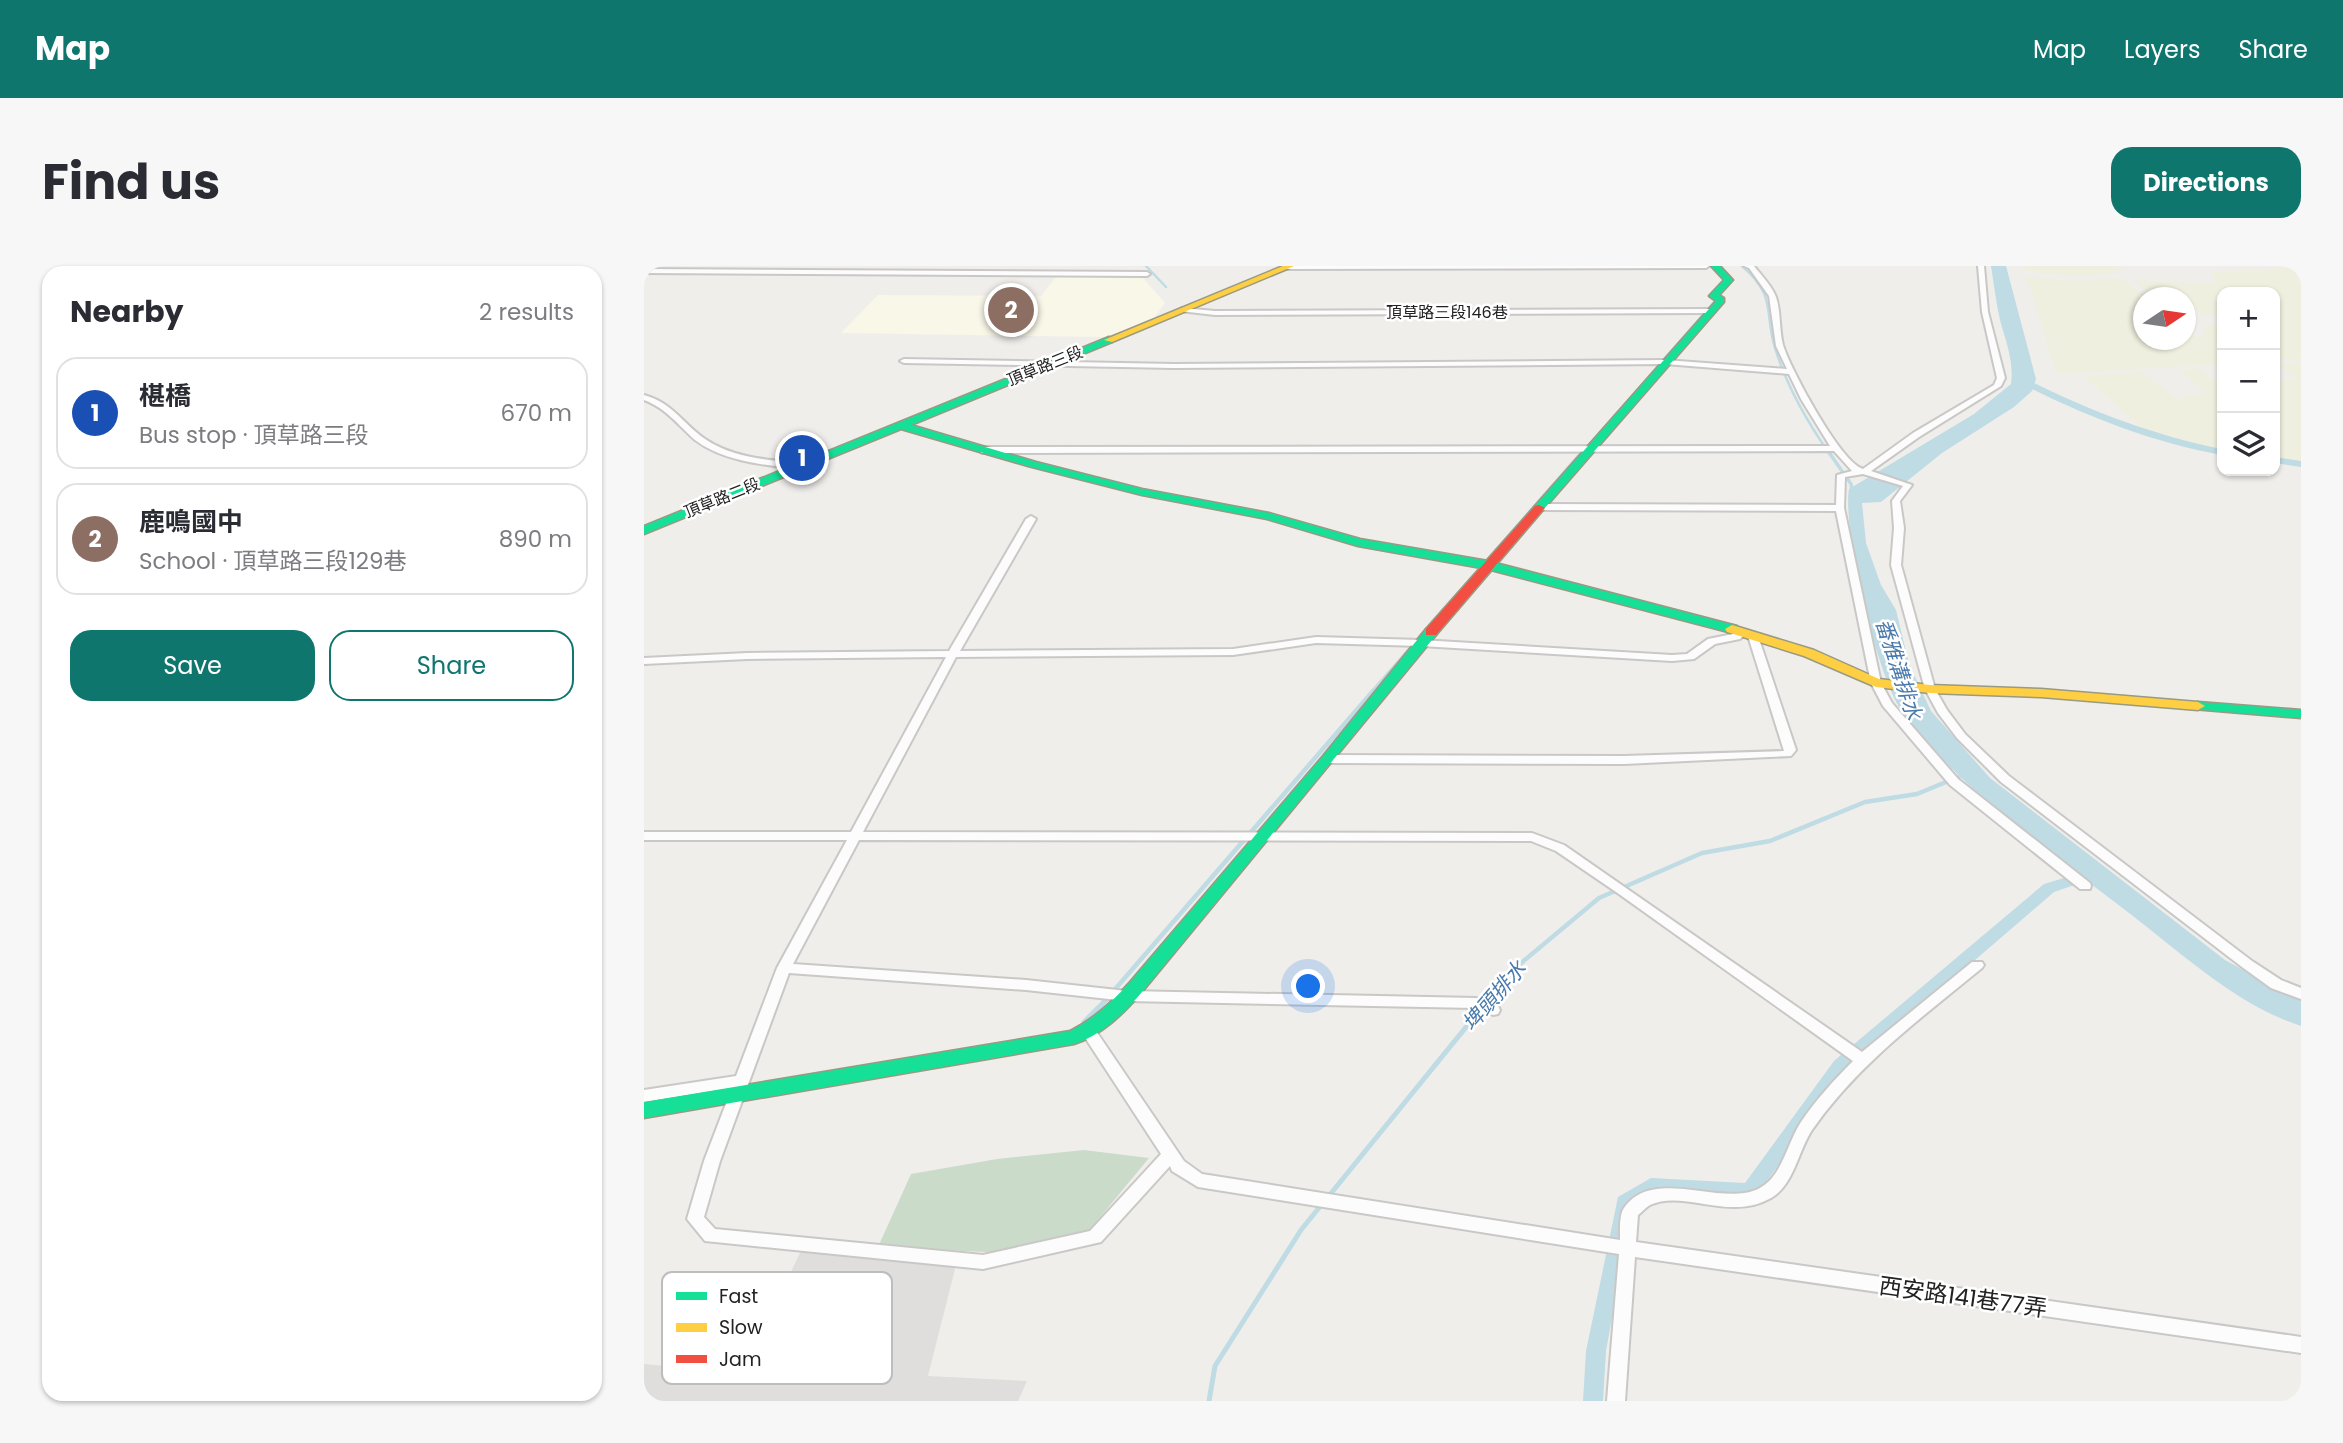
<!DOCTYPE html>
<meta charset="utf-8">
<style>
body{margin:0;font-family:Poppins,"Noto Sans TC",sans-serif;background:#f7f7f7;color:#2b2b33}
.controls{position:absolute;right:21px;top:21px;display:grid;overflow:hidden;border-radius:14px;box-shadow:0 2px 5px #0004}
.controls button{width:63px;height:63px;display:grid;place-items:center;padding:0;border:0;border-bottom:2px solid #e1e1e2;background:#fff;color:#2b2b33;font:35px sans-serif}
.compass{position:absolute;left:1489px;top:21px;width:63px;height:63px;border-radius:50%;background:#fff;box-shadow:0 2px 5px #0004;rotate:77deg}
.you{position:absolute;left:665px;top:721px;width:24px;height:24px;margin:-18px;border:5px solid #fff;border-radius:50%;background:#1a73e8;box-shadow:0 0 0 10px #1a73e833}
.badge{display:grid;place-items:center;width:46px;height:46px;border-radius:50%;background:#0f766e;color:#fff;font-size:23px;font-weight:700}
.pin{position:absolute;translate:-50% -50%;border:4px solid #fff;box-shadow:0 2px 7px #0006}
.list{margin:0;padding:0;list-style:none}
h2{display:flex;justify-content:space-between;align-items:center;height:91px;margin:0;padding:0 28px;font-size:30px}
h2 small{font-size:23px;font-weight:400;color:#7c7c81}
.list li{display:grid;grid-template-columns:46px 1fr auto;gap:21px;align-items:center;box-sizing:border-box;height:112px;margin:0 14px 14px;padding:0 14px;border:2px solid #e1e1e2;border-radius:21px}
.list b{display:block;font-size:26px;white-space:nowrap}
.list p{margin:0;font-size:23px;white-space:nowrap;color:#7c7c81}
.list em{font-size:23px;font-style:normal;color:#7c7c81}
.actions{display:flex;gap:14px;padding:21px 28px}
.actions a{flex:1;padding:16px 0;border:2px solid #0f766e;border-radius:21px;text-align:center;font-size:24px;color:#0f766e}
.actions .main{background:#0f766e;color:#fff}
.icon{flex:none;width:38px;height:38px;fill:none;stroke:currentColor;stroke-width:2;stroke-linecap:round;stroke-linejoin:round}
.map{position:relative;flex:none;width:1657px;height:1135px;overflow:hidden;border-radius:21px}
header{display:flex;align-items:center;gap:42px;box-sizing:border-box;height:98px;padding:0 35px;background:#0f766e;color:#fff}
header strong{font-size:33px}
nav{display:flex;gap:38px;margin-inline-start:auto;font-size:24px}
.intro{display:flex;align-items:center;justify-content:space-between;box-sizing:border-box;height:168px;padding:0 42px}
h1{margin:0;font-size:49px}
.button{padding:18px 32px;border-radius:21px;background:#0f766e;color:#fff;font-size:24px;font-weight:700}
main{display:flex;gap:42px;padding:0 42px}
aside{flex:1;background:#fff;border-radius:21px;box-shadow:0 2px 5px #0004}
.map>svg:first-child{display:block}
.residential{fill:#dfdedc}
.education{fill:#f8f7e8}
.farmland{fill:#efefdf}
.cemetery{fill:#cadbca}
.water{fill:#bfdbe3}
.lines{fill:none;stroke-linecap:round;stroke-linejoin:round}
.stream-far3{stroke:#bfdbe3;stroke-width:2.5}
.stream-far2{stroke:#bfdbe3;stroke-width:3.5}
.stream-far1{stroke:#bfdbe3;stroke-width:4.5}
.stream{stroke:#bfdbe3;stroke-width:5}
.canal{fill:#bfdbe3;fill-rule:evenodd}
.street-casing{stroke:#c9c8c7;stroke-width:4}
.fast-casing{stroke:#999a82;stroke-width:3}
.slow-casing{stroke:#999a82;stroke-width:3}
.jam-casing{stroke:#999a82;stroke-width:3}
.street{fill:#fdfcfc;fill-rule:evenodd}
.fast{fill:#16e098;fill-rule:evenodd}
.slow{fill:#ffcf43;fill-rule:evenodd}
.jam{fill:#f24e42;fill-rule:evenodd}
.labels{text-anchor:middle;dominant-baseline:central;stroke-width:5;stroke-linejoin:round;paint-order:stroke}
.far-street-label{font-size:16px;fill:#222;stroke:#fff}
.water-label{font-size:21px;font-style:italic;fill:#4a7aab;stroke:#fff}
.near-street-label{font-size:23px;fill:#222;stroke:#fff}
.key{fill:#fff;stroke:#bdbdbd;stroke-width:2}
.key-label{font-size:19px;fill:#222}
</style>
<header>
<strong>Map</strong>
<nav><a>Map</a><a>Layers</a><a>Share</a></nav>
</header>
<div class="intro"><h1>Find us</h1><a class="button">Directions</a></div>
<main>
<aside>
<h2>Nearby<small>2 results</small></h2>
<ul class="list">
<li><span class="badge" style="background:#1a4fb4">1</span><div><b>椹橋</b><p>Bus stop · 頂草路三段</p></div><em>670 m</em></li>
<li><span class="badge" style="background:#8d6e63">2</span><div><b>鹿鳴國中</b><p>School · 頂草路三段129巷</p></div><em>890 m</em></li>
</ul>
<div class="actions"><a class="main">Save</a><a>Share</a></div>
</aside>
<div class="map">
<svg width="1657" height="1135" viewBox="0 0 1657 1135">
<rect width="100%" height="100%" fill="#f0eeeb"/>
<polygon class="residential" points="157,985 313,995 284,1110 383,1115 374,1135 0,1135 0,1098 98,1107"/>
<polygon class="education" points="412,11 499,12 521,37 510,52 462,71 197,67 234,29 397,30"/>
<g class="farmland">
<polygon points="1380,0 1478,0 1478,3 1469,4 1471,8 1424,10 1381,5"/>
<polygon points="1644,2 1657,6 1657,93 1631,94 1631,26 1578,26 1578,53 1570,48 1558,49 1542,37 1542,32 1533,31 1527,27 1506,28 1489,14 1567,18 1573,16 1567,6"/>
<polygon points="1382,10 1426,15 1476,12 1503,31 1500,32 1500,74 1542,74 1542,62 1553,71 1560,70 1560,64 1563,63 1561,60 1578,59 1578,98 1413,108"/>
<polygon points="1657,96 1657,195 1631,192 1631,114 1652,113 1633,98"/>
<polygon points="1554,103 1578,119 1578,184 1548,179 1500,164 1439,110 1498,106 1535,134 1539,133 1535,130 1562,127 1535,104"/>
</g>
<polygon class="cemetery" points="440,884 505,892 439,972 363,987 234,981 267,908 353,893"/>
<path class="water" d="M1347,0H1362L1392,113L1388,125L1370,141L1298,187L1237,236L1218,237L1222,277L1237,319L1252,344L1265,398L1287,445L1346,512L1581,694L1657,735V760C1592,739 1539,688 1485,647C1411,590 1314,522 1259,447C1234,414 1198,263 1205,223L1330,148L1367,118C1370,95 1362,76 1356,54C1352,37 1350,18 1347,0Z"/>
<g class="lines">
<g class="stream-far3">
<polyline points="502,0 522,21"/>
<path d="M1098,0C1133,30 1120,46 1131,82C1143,121 1162,154 1185,187"/>
<polyline points="938,187 1084,20"/>
</g>
<g class="stream-far2">
<polyline points="1184,185 1207,218 1208,225"/>
<polyline points="727,427 939,185"/>
</g>
<g class="stream-far1">
<polyline points="460,736 729,425"/>
<polyline points="843,736 870,703 955,632 1058,587 1126,575 1221,536 1273,528 1319,509"/>
</g>
<g class="stream">
<polyline points="440,756 462,734"/>
<polyline points="684,931 844,734"/>
<polyline points="565,1135 571,1100 657,964 678,938"/>
</g>
<g class="canal">
<path d="M1374,112H1380C1444,144 1508,169 1578,183V189C1506,176 1439,149 1374,116Z"/>
<polygon points="1631,191 1657,195 1657,201 1631,197"/>
<polygon points="1443,605 1450,610 1448,613 1410,626 1202,805 1112,930 1106,933 1010,928 988,941 962,1085 959,1135 939,1135 942,1085 974,931 1007,912 1101,917 1190,795 1400,618"/>
</g>
<defs>
<g id="street">
<polygon points="639,0 1065,0 1062,2 642,3"/>
<path d="M1100,0H1110C1117,9 1128,20 1132,31C1137,46 1135,63 1139,79C1146,102 1196,196 1219,203L1269,167L1350,119L1353,112L1338,46L1334,0H1340L1344,46L1361,112L1357,120L1275,171L1227,205L1268,219L1256,235L1260,262L1257,299L1291,423L1303,444L1321,468L1365,510L1608,695L1637,714L1657,722V733L1627,722L1598,701L1357,516L1313,472L1294,447L1281,423L1247,299L1250,262L1248,235L1259,220L1219,208L1201,211L1200,242L1237,417L1248,437L1314,513L1446,617L1447,620L1446,623H1436L1306,519L1239,440L1227,417L1192,245L895,244L891,241L895,238L1192,239L1193,209L1208,205L1190,185L338,187L334,184L338,181L1186,180L1157,133L1145,108L1021,98L530,102L260,97L256,95L260,93L530,98L1021,94L1143,103L1132,80L1125,30L1105,2Z"/>
<polygon points="0,3 503,6 506,8 503,10 0,7"/>
<polygon points="538,42 571,45 1068,43 1071,45 1068,47 571,49 536,45 535,44"/>
<path d="M0,129C29,137 38,157 61,173C89,192 124,194 156,197L160,200L156,203C121,199 80,196 51,174C34,159 22,142 0,134Z"/>
<path d="M387,250L392,253L316,385L589,383L672,371L777,374L1028,389L1043,388L1064,373L1089,368L1099,363L1104,366L1096,373L1071,378L1050,393L1028,395L777,380L672,377L589,389L312,391L219,566L888,567L920,579L1218,786L1328,696H1338L1340,699L1338,702C1277,752 1213,799 1168,864C1154,885 1150,919 1127,932C1085,956 1039,923 1006,939C1002,941 998,946 994,949L992,976L1657,1071V1087L991,991L981,1135H963L975,988L554,921L528,905L526,900L457,976L339,1003L61,975L43,953L60,895L88,822L0,836V824L92,810L133,702L203,574H0V566H207L302,391L103,393L0,398V392L103,387L305,385L382,253ZM215,574L887,575L912,585L975,628L1209,795C1190,814 1172,834 1157,856C1143,877 1138,912 1114,923C1076,941 1009,900 980,942C975,949 976,965 976,974L558,908L540,895L450,762L445,761L440,762L438,766L440,770L517,888L446,965L339,989L71,963L60,951L76,895L145,707L382,724L483,735L831,742L849,749L854,748L856,744L854,740L832,732L483,725L382,714L149,698Z"/>
<polygon points="1109,367 1114,370 1152,484 1147,490 980,498 684,497 678,493 684,489 980,490 1140,485 1104,370"/>
</g>
<g id="fast">
<polygon points="1067,0 1076,0 1089,14 1075,29 1080,32 1080,36 899,244 891,244 891,240 1072,35 1065,30 1080,14"/>
<polygon points="465,71 468,72 468,76 267,159 392,196 498,223 625,247 716,273 844,295 1093,360 1095,363 1088,367 843,303 714,280 623,253 498,229 384,200 257,163 0,268 0,260"/>
<path d="M787,362L794,366L792,369L498,726C480,747 458,769 430,778L0,852V836L426,765C450,753 468,736 486,716L679,490L782,363Z"/>
<polygon points="1554,436 1657,444 1657,452 1549,443 1547,440 1549,437"/>
</g>
<g id="slow">
<polygon points="639,0 650,0 468,76 460,74"/>
<polygon points="1088,359 1170,384 1235,413 1286,419 1397,423 1554,436 1561,440 1554,444 1397,431 1286,427 1232,421 1160,390 1083,366 1081,363"/>
</g>
<polygon id="jam" points="895,239 901,242 899,244 792,369 782,369 782,363 891,240"/>
</defs>
<use href="#street" class="street-casing"/>
<use href="#fast" class="fast-casing"/>
<use href="#slow" class="slow-casing"/>
<use href="#jam" class="jam-casing"/>
<use href="#street" class="street"/>
<use href="#fast" class="fast"/>
<use href="#slow" class="slow"/>
<use href="#jam" class="jam"/>
</g>
<g class="labels">
<g class="far-street-label">
<text x="803" y="46">頂草路三段146巷</text>
<text transform="translate(401 100) rotate(-22)">頂草路三段</text>
<text transform="translate(78 232) rotate(-22)">頂草路二段</text>
</g>
<g class="water-label">
<text transform="translate(1255 403) rotate(72)">番雅溝排水</text>
<text transform="translate(850 730) rotate(-49)">埤頭排水</text>
</g>
<g class="near-street-label">
<text transform="translate(1319 1031) rotate(8)">西安路141巷77弄</text>
</g>
</g>
<rect x="18" y="1006" width="230" height="112" rx="10" class="key"/>
<rect x="32" y="1026" width="31" height="8" fill="#16e098"/>
<rect x="32" y="1057" width="31" height="9" fill="#ffcf43"/>
<rect x="32" y="1089" width="31" height="8" fill="#f24e42"/>
<g class="key-label">
<text x="75" y="1037">Fast</text>
<text x="75" y="1068">Slow</text>
<text x="75" y="1100">Jam</text>
</g>
</svg>
<div class="controls">
<button>+</button>
<button>−</button>
<button><svg class="icon" aria-label="layers" viewBox="0 0 24 24"><path d="M12 4l9 5-9 5-9-5zM3 14l9 5 9-5"/></svg></button>
</div>
<svg class="compass" viewBox="-18 -18 36 36"><path d="M0-13l5 13h-10z" fill="#e53935"/><path d="M0 13l5-13h-10z" fill="#7c7c81"/></svg>
<div class="you"></div>
<div class="pin badge" style="left:158px;top:192px;background:#1a4fb4">1</div>
<div class="pin badge" style="left:367px;top:44px;background:#8d6e63">2</div>
</div>
</main>
